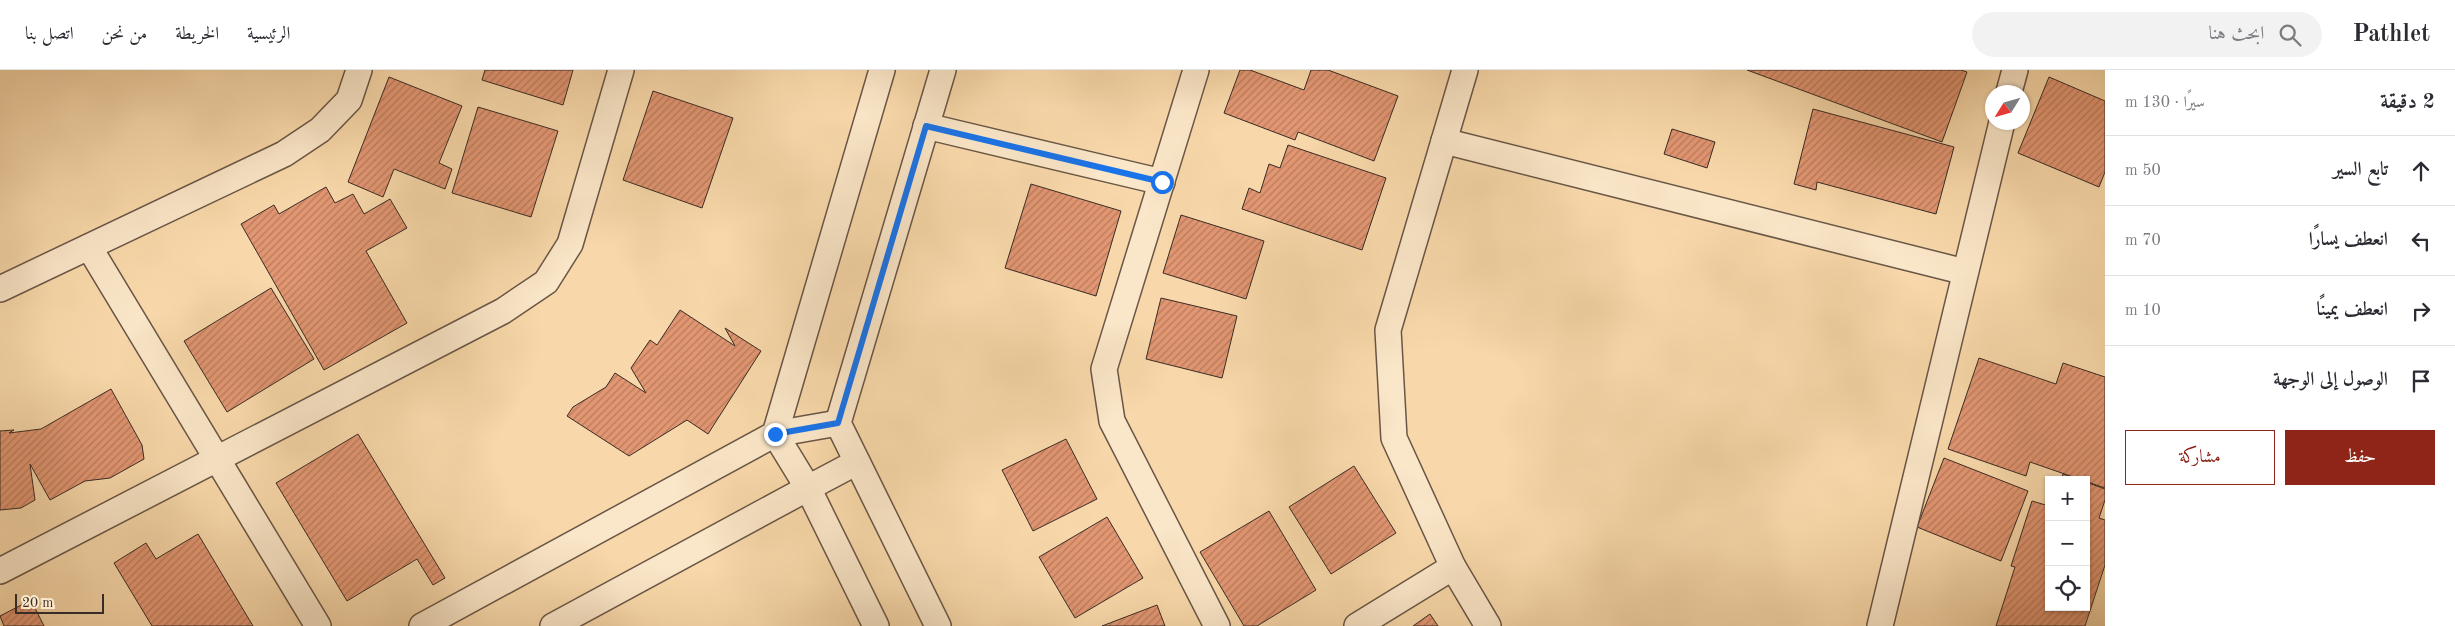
<!DOCTYPE html>
<html lang="ar">
<meta charset="utf-8">
<style>
body{margin:0;font-family:"Old Standard TT",Amiri,serif;background:#f2f2f3;color:#2b2b33;direction:rtl}
.controls{position:absolute;right:15px;bottom:15px;display:grid;overflow:hidden;border-radius:0px;box-shadow:0 1px 4px #0004}
.controls button{width:45px;height:45px;display:grid;place-items:center;padding:0;border:0;border-bottom:1px solid #e1e1e2;background:#fff;color:#2b2b33;font:25px sans-serif}
.compass{position:absolute;left:1985px;top:15px;width:45px;height:45px;border-radius:50%;background:#fff;box-shadow:0 1px 4px #0004;rotate:233deg}
.scale{position:absolute;left:15px;bottom:12px;width:89px;box-sizing:border-box;padding-left:5px;border:2px solid #392b25;border-top:0;font-size:14px;line-height:18px;white-space:nowrap;color:#392b25;-webkit-text-stroke:4px #fae6c8;paint-order:stroke}
.stop{position:absolute;width:15px;height:15px;margin:-11px;border:4px solid #1a73e8;border-radius:50%;background:#fff}
.stop.end{background:#1a73e8;border-color:#fff;box-shadow:0 1px 5px #0008}
.list{margin:0;padding:0;list-style:none}
h2{display:flex;justify-content:space-between;align-items:center;height:65px;margin:0;padding:0 20px;font-size:21px}
h2 small{font-size:16px;font-weight:400;color:#7c7c81}
.list li{display:grid;grid-template-columns:32px 1fr auto;gap:15px;align-items:center;box-sizing:border-box;height:70px;padding:0 20px;border-top:1px solid #e1e1e2}
.list b{display:block;font-size:19px;white-space:nowrap}
.list em{font-size:16px;font-style:normal;color:#7c7c81}
.actions{display:flex;gap:10px;padding:15px 20px}
.actions a{flex:1;padding:11px 0;border:1px solid #8f2418;border-radius:0px;text-align:center;font-size:18px;color:#8f2418}
.actions .main{background:#8f2418;color:#fff}
.icon{flex:none;width:28px;height:28px;fill:none;stroke:currentColor;stroke-width:2;stroke-linecap:round;stroke-linejoin:round}
.map{position:relative;flex:none;width:2105px;height:556px;overflow:hidden;direction:ltr}
header{display:flex;align-items:center;gap:30px;box-sizing:border-box;height:70px;padding:0 25px;background:#fff;border-bottom:1px solid #e1e1e2}
header strong{font-size:24px}
nav{display:flex;gap:28px;margin-inline-start:auto;font-size:18px}
.search{width:350px;height:45px;background:#f2f2f3;display:flex;align-items:center;gap:12px;box-sizing:border-box;padding:0 18px;border-radius:28px;color:#7c7c81;font-size:19px}
main{display:flex}
aside{flex:1;background:#fff}
.map>svg:first-child{display:block}
.building{fill:url(#building-hatch);stroke:#392b25}
.lines{fill:none;stroke-linecap:round;stroke-linejoin:round}
.street-casing{stroke:#695646;stroke-width:28}
.street{stroke:#fae6c8;stroke-width:25}
.route{stroke:#1a73e8;stroke-width:6}
</style>
<header>
<strong>Pathlet</strong>
<div class="search"><svg class="icon" aria-label="search" viewBox="0 0 24 24"><circle cx="10" cy="10" r="6"/><path d="M15 15l6 6"/></svg>ابحث هنا</div>
<nav><a>الرئيسية</a><a>الخريطة</a><a>من نحن</a><a>اتصل بنا</a></nav>
</header>
<main>
<aside>
<h2>2 دقيقة<small>سيرًا · 130 m</small></h2>
<ul class="list">
<li><svg class="icon" aria-label="ahead" viewBox="0 0 24 24"><path d="M12 20V5M6 11l6-6 6 6"/></svg><div><b>تابع السير</b></div><em>50 m</em></li>
<li><svg class="icon" aria-label="left" viewBox="0 0 24 24"><path d="M17 20v-9H6M10 6l-5 5 5 5"/></svg><div><b>انعطف يسارًا</b></div><em>70 m</em></li>
<li><svg class="icon" aria-label="right" viewBox="0 0 24 24"><path d="M7 20v-9h11M14 6l5 5-5 5"/></svg><div><b>انعطف يمينًا</b></div><em>10 m</em></li>
<li><svg class="icon" aria-label="arrive" viewBox="0 0 24 24"><path d="M6 21V4h12l-3 4 3 4H6"/></svg><div><b>الوصول إلى الوجهة</b></div></li>
</ul>
<div class="actions"><a class="main">حفظ</a><a>مشاركة</a></div>
</aside>
<div class="map">
<svg width="2105" height="556" viewBox="0 0 2105 556">
<defs>
<pattern id="building-hatch" width="6" height="6" patternUnits="userSpaceOnUse" patternTransform="scale(1.25)"><rect width="6" height="6" fill="#e29672"/><path d="M-1 1l2-2M0 6l6-6M5 7l2-2" fill="none" stroke="#b87b5d"/></pattern>
</defs>
<rect width="100%" height="100%" fill="#f8d8aa"/>
<filter id="stains"><feTurbulence type="fractalNoise" baseFrequency=".004" numOctaves="4"/><feColorMatrix values="0 0 0 0 .2 0 0 0 0 .09 0 0 0 0 .02 0 0 0 .5 -.17"/></filter>
<radialGradient id="worn" r=".72"><stop offset=".6" stop-color="#630" stop-opacity="0"/><stop offset="1" stop-color="#630" stop-opacity=".3"/></radialGradient>
<g class="building">
<polygon points="485,0 573,0 563,35 482,10"/>
<polygon points="1240,0 1250,0 1304,20 1311,0 1328,0 1398,26 1374,91 1298,62 1295,70 1224,43"/>
<polygon points="1747,0 1961,0 1967,2 1942,72"/>
<polygon points="389,7 462,36 439,93 452,99 445,119 394,99 383,127 348,112"/>
<polygon points="2049,7 2105,31 2105,102 2099,117 2018,83"/>
<polygon points="653,21 733,48 702,138 623,110"/>
<polygon points="478,37 558,61 531,147 452,123"/>
<polygon points="1813,39 1954,77 1936,144 1817,112 1816,120 1794,114"/>
<polygon points="1672,59 1715,72 1707,98 1664,84"/>
<polygon points="1288,75 1386,108 1362,180 1242,139 1249,118 1260,123 1269,94 1280,98"/>
<polygon points="1031,114 1121,141 1096,226 1005,198"/>
<polygon points="326,117 335,133 353,124 364,144 390,129 407,158 366,181 407,253 324,300 241,154 274,135 279,144"/>
<polygon points="1181,145 1264,171 1246,229 1163,203"/>
<polygon points="271,218 314,289 227,342 184,271"/>
<polygon points="1161,228 1237,246 1222,308 1146,289"/>
<polygon points="680,240 735,276 725,258 761,281 708,364 687,350 629,386 567,346 573,337 606,317 615,303 646,323 631,298 650,270 657,275"/>
<polygon points="1979,288 2056,314 2063,293 2105,307 2105,418 2030,392 2026,406 1948,379"/>
<polygon points="111,319 142,375 144,389 110,408 85,411 50,430 30,394 35,430 21,438 0,440 0,361 14,360 9,363 41,359"/>
<polygon points="358,364 445,508 433,515 417,489 347,531 276,413"/>
<polygon points="1066,369 1097,429 1033,461 1002,400"/>
<polygon points="1944,388 2028,421 2001,491 1917,457"/>
<polygon points="1354,396 1396,463 1331,504 1289,437"/>
<polygon points="2063,404 2079,410 2061,410"/>
<polygon points="2086,412 2105,419 2105,430 2099,448 2105,450 2105,495 2085,556 1996,556 2015,497 2011,496 2032,431 2049,436 2049,537 2086,537"/>
<polygon points="1269,441 1316,520 1257,556 1244,556 1200,482"/>
<polygon points="1107,447 1143,508 1075,548 1039,487"/>
<polygon points="198,464 253,556 152,556 114,493 146,473 156,489"/>
<polygon points="31,530 44,556 4,556 0,546"/>
<polygon points="1157,535 1165,556 1102,556"/>
<polygon points="1430,544 1438,556 1413,556"/>
</g>
<g class="lines">
<defs>
<g id="street">
<polyline points="1196,0 1104,299 1112,351 1217,556"/>
<polyline points="1465,0 1388,260 1394,368 1453,497 1488,556"/>
<polyline points="2009,22 2015,0"/>
<polyline points="926,56 1162,112"/>
<polyline points="1444,71 1965,202"/>
<polyline points="89,177 318,556"/>
<polyline points="0,219 284,84 320,60 349,30 359,0"/>
<polyline points="838,353 775,364 808,418 857,392"/>
<polyline points="0,501 503,241 546,212 570,174 621,0"/>
<polyline points="422,556 775,364 882,0"/>
<polyline points="553,556 808,418 876,556"/>
<polyline points="938,556 838,353 943,0"/>
<polyline points="1357,556 1453,497"/>
<polyline points="1880,556 2002,52"/>
</g>
</defs>
<use href="#street" class="street-casing"/>
<use href="#street" class="street"/>
</g>
<g class="lines">
<polyline class="route" points="775,364 838,353 926,56 1162,112"/>
</g>
<rect width="100%" height="100%" filter="url(#stains)"/>
<rect width="100%" height="100%" fill="url(#worn)"/>
</svg>
<div class="controls">
<button>+</button>
<button>−</button>
<button><svg class="icon" aria-label="locate" viewBox="0 0 24 24"><circle cx="12" cy="12" r="6"/><path d="M12 2v4M12 18v4M2 12h4M18 12h4"/></svg></button>
</div>
<svg class="compass" viewBox="-18 -18 36 36"><path d="M0-13l5 13h-10z" fill="#e53935"/><path d="M0 13l5-13h-10z" fill="#7c7c81"/></svg>
<div class="scale">20 m</div>
<div class="stop" style="left:1162px;top:112px"></div>
<div class="stop end" style="left:775px;top:364px"></div>
</div>
</main>
